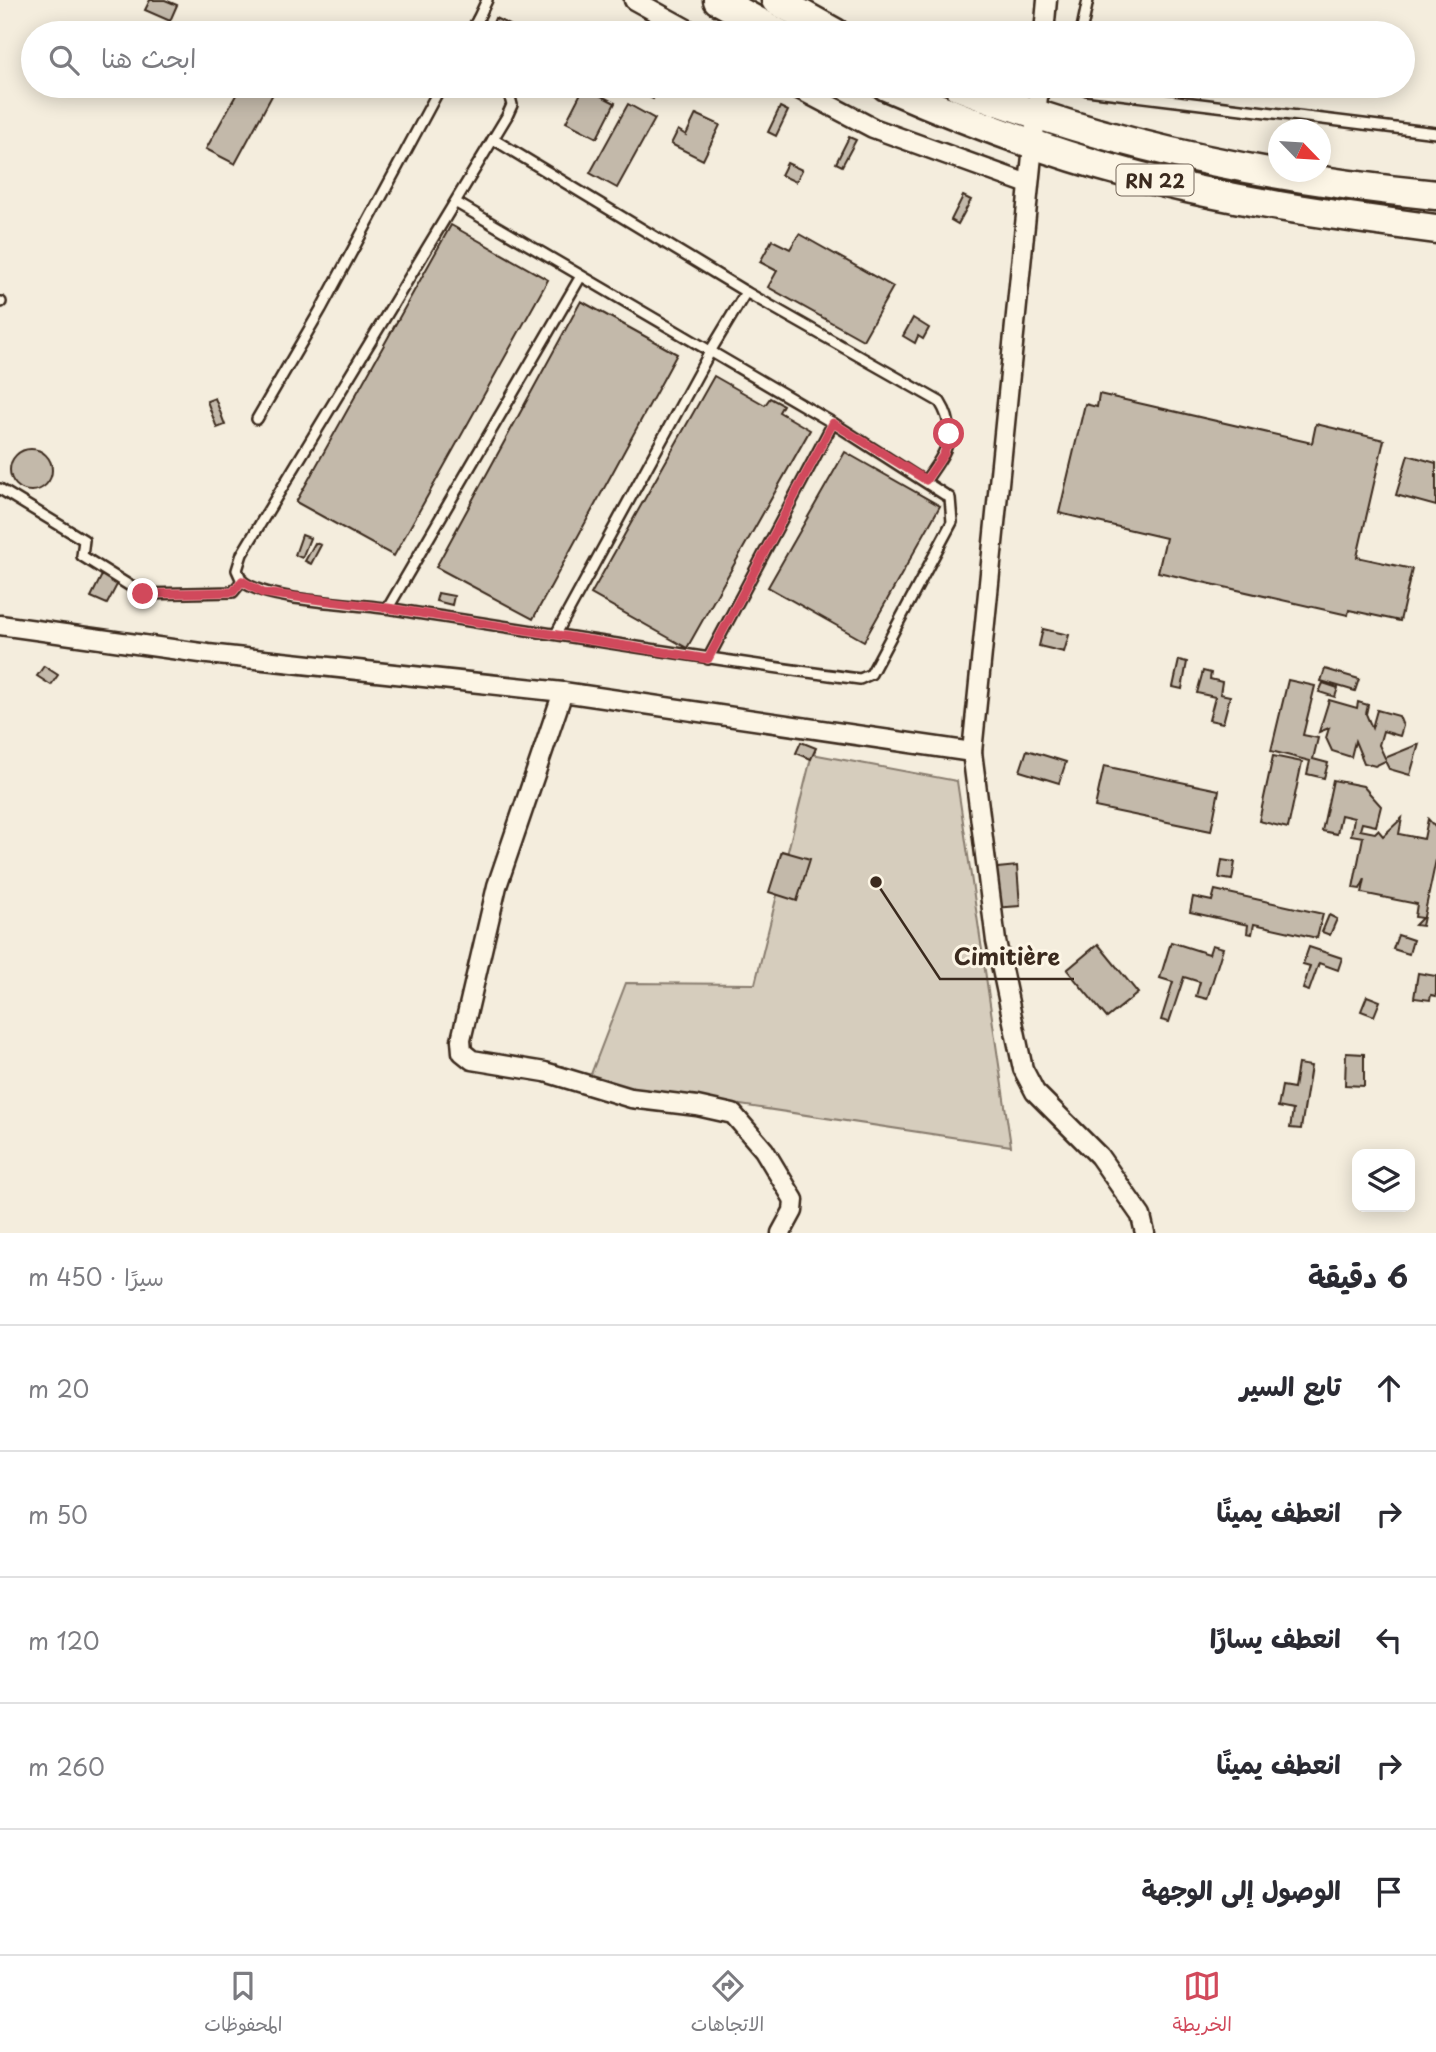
<!DOCTYPE html>
<html lang="ar">
<meta charset="utf-8">
<style>
body{margin:0;font-family:"Playpen Sans","Playpen Sans Arabic",sans-serif;background:#f2f2f3;color:#2b2b33;direction:rtl}
.controls{position:absolute;right:21px;bottom:21px;display:grid;overflow:hidden;border-radius:14px;box-shadow:0 4px 18px #0003}
.controls button{width:63px;height:63px;display:grid;place-items:center;padding:0;border:0;border-bottom:2px solid #e1e1e2;background:#fff;color:#2b2b33;font:35px sans-serif}
.compass{position:absolute;left:1268px;top:119px;width:63px;height:63px;border-radius:50%;background:#fff;box-shadow:0 4px 18px #0003;rotate:115deg}
.stop{position:absolute;width:21px;height:21px;margin:-16px;border:5px solid #d1495b;border-radius:50%;background:#fff}
.stop.end{background:#d1495b;border-color:#fff;box-shadow:0 2px 7px #0008}
.list{margin:0;padding:0;list-style:none}
h2{display:flex;justify-content:space-between;align-items:center;height:91px;margin:0;padding:0 28px;font-size:30px}
h2 small{font-size:23px;font-weight:400;color:#7c7c81}
.list li{display:grid;grid-template-columns:46px 1fr auto;gap:21px;align-items:center;box-sizing:border-box;height:126px;padding:0 28px;border-top:2px solid #e1e1e2}
.list b{display:block;font-size:26px;white-space:nowrap}
.list em{font-size:23px;font-style:normal;color:#7c7c81}
.icon{flex:none;width:38px;height:38px;fill:none;stroke:currentColor;stroke-width:2;stroke-linecap:round;stroke-linejoin:round}
.map{position:relative;flex:none;width:1436px;height:1233px;overflow:hidden;direction:ltr}
.search{position:absolute;background:#fff;box-shadow:0 4px 18px #0003;left:21px;right:21px;top:21px;height:77px;display:flex;align-items:center;gap:18px;box-sizing:border-box;padding:0 24px;border-radius:38px;color:#7c7c81;font-size:26px}
.sheet{height:721px;background:#fff}
nav{display:flex;justify-content:space-around;align-items:center;box-sizing:border-box;height:98px;border-top:2px solid #e1e1e2;background:#fff;font-size:19px;color:#7c7c81}
nav a{display:grid;justify-items:center;gap:4px}
nav .on{color:#d1495b}
.map>svg:first-child{display:block}
.green{fill:#d6cdbd;stroke:#887c6e;stroke-width:2}
.building{fill:#c3b9aa;stroke:#3b2a1e;stroke-width:2}
.lines{fill:none;stroke-linecap:round;stroke-linejoin:round}
.service-casing{stroke:#3b2a1e;stroke-width:14}
.minor-casing{stroke:#3b2a1e;stroke-width:23}
.trunk-casing{stroke:#3b2a1e;stroke-width:33}
.service{stroke:#fcf5e5;stroke-width:9}
.minor{stroke:#fcf5e5;stroke-width:18}
.trunk{stroke:#fcf5e5;stroke-width:28}
.route{stroke:#d1495b;stroke-width:9}
.labels{text-anchor:middle;dominant-baseline:central;stroke-width:6;stroke-linejoin:round;paint-order:stroke}
.shield{fill:#fcf5e5;stroke:#75675a;stroke-width:2}
.shield-label{font-size:19px;font-weight:bold;fill:#3b2a1e}
.leader{fill:none;stroke:#3b2a1e;stroke-width:2.5}
.callout-dot{fill:#3b2a1e;stroke:#fcf5e5;stroke-width:2.5}
.callout-label{font-size:23px;text-anchor:middle;font-weight:bold;fill:#3b2a1e;stroke:#fcf5e5;stroke-width:6;stroke-linejoin:round;paint-order:stroke}
</style>
<div class="map">
<svg width="1436" height="1233" viewBox="0 0 1436 1233">
<rect width="100%" height="100%" fill="#f4eddd"/>
<filter id="ink" filterUnits="userSpaceOnUse"><feTurbulence type="fractalNoise" baseFrequency=".0143" numOctaves="2"/><feDisplacementMap in="SourceGraphic" scale="14" xChannelSelector="R" yChannelSelector="G"/><feConvolveMatrix kernelMatrix="1 2 1 2 8 2 1 2 1" color-interpolation-filters="sRGB"/></filter>
<g filter="url(#ink)">
<polygon class="green" points="812,754 957,781 1011,1146 588,1082 626,983 755,984"/>
<g class="building">
<polygon points="150,0 165,0 177,5 170,21 145,10"/>
<polygon points="495,18 510,25 507,33 489,32"/>
<polygon points="241,86 263,86 274,92 235,164 206,149"/>
<polygon points="627,86 660,86 653,99"/>
<polygon points="584,87 615,103 597,138 566,122"/>
<polygon points="628,104 655,119 617,188 590,173"/>
<polygon points="780,107 788,111 776,136 768,132"/>
<polygon points="696,114 720,125 703,160 671,144 678,130 686,135"/>
<polygon points="849,137 856,140 842,166 836,163"/>
<polygon points="787,163 802,170 796,182 781,175"/>
<polygon points="963,196 971,200 958,224 951,220"/>
<polygon points="451,225 548,280 394,556 296,502"/>
<polygon points="799,234 893,287 863,340 768,287 777,271 760,262 772,240 790,249"/>
<polygon points="581,301 677,354 533,619 436,567"/>
<polygon points="913,318 929,328 923,339 918,336 915,343 903,336"/>
<polygon points="714,376 765,405 770,398 783,405 779,412 810,430 687,648 591,594"/>
<polygon points="1099,394 1312,443 1316,424 1384,440 1357,557 1412,569 1400,621 1349,610 1348,615 1158,572 1166,538 1059,513 1085,404 1097,407"/>
<polygon points="215,398 225,425 217,428 207,401"/>
<circle cx="31" cy="470" r="21"/>
<polygon points="845,452 940,506 864,641 768,587"/>
<polygon points="1408,455 1436,463 1436,506 1396,495"/>
<polygon points="302,535 310,538 302,558 295,555"/>
<polygon points="315,543 321,545 311,564 305,561"/>
<polygon points="103,573 119,581 107,604 91,597"/>
<polygon points="438,593 454,596 452,605 436,601"/>
<polygon points="1043,629 1069,635 1064,652 1039,646"/>
<polygon points="1179,660 1187,662 1182,689 1173,687"/>
<polygon points="44,666 58,675 51,685 37,676"/>
<polygon points="1325,669 1359,679 1355,691 1321,681"/>
<polygon points="1203,671 1211,673 1210,679 1222,682 1220,694 1230,696 1223,723 1209,720 1215,697 1197,693"/>
<polygon points="1288,680 1315,686 1303,735 1318,738 1313,759 1328,763 1324,778 1307,774 1310,761 1271,751"/>
<polygon points="1323,683 1338,688 1335,697 1319,692"/>
<polygon points="1329,700 1357,708 1358,702 1368,705 1366,714 1372,728 1377,710 1399,716 1403,726 1400,736 1383,731 1379,745 1385,758 1419,744 1410,775 1389,769 1385,761 1375,766 1364,763 1355,741 1351,757 1332,751 1326,738 1329,728 1319,732"/>
<polygon points="801,742 816,748 811,759 796,753"/>
<polygon points="1027,750 1066,762 1059,783 1020,771"/>
<polygon points="1273,756 1302,762 1288,828 1259,821"/>
<polygon points="1104,766 1219,790 1211,831 1095,807"/>
<polygon points="1333,780 1363,786 1381,806 1376,826 1362,823 1360,830 1375,833 1378,830 1383,836 1402,818 1399,834 1424,839 1428,819 1436,828 1436,860 1422,926 1415,925 1422,918 1415,917 1417,904 1362,893 1365,879 1360,889 1353,888 1363,837 1351,835 1354,818 1341,815 1337,834 1322,831"/>
<polygon points="782,851 810,859 797,901 769,892"/>
<polygon points="1222,860 1235,862 1232,880 1219,878"/>
<polygon points="1017,866 1020,906 994,908 988,869"/>
<polygon points="1215,890 1323,914 1317,938 1254,924 1252,934 1247,933 1248,925 1190,912 1193,897 1212,901"/>
<polygon points="1329,915 1337,919 1330,935 1322,932"/>
<polygon points="1398,935 1413,940 1409,954 1393,949"/>
<polygon points="1171,942 1209,954 1212,945 1223,948 1207,999 1196,996 1200,982 1184,977 1169,1022 1161,1020 1173,982 1160,978"/>
<polygon points="1098,944 1138,993 1107,1018 1067,970"/>
<polygon points="1309,947 1342,958 1338,970 1319,963 1309,991 1303,989 1310,966 1303,964"/>
<polygon points="1418,973 1436,976 1436,996 1431,995 1430,1000 1414,998"/>
<polygon points="1367,996 1380,1001 1374,1016 1361,1011"/>
<polygon points="1346,1053 1364,1054 1364,1086 1345,1085"/>
<polygon points="1298,1064 1311,1066 1301,1129 1290,1128 1293,1110 1278,1107 1282,1086 1294,1088"/>
</g>
<g class="lines">
<defs>
<g id="service">
<polyline points="470,33 478,19"/>
<polyline points="482,33 478,19 487,0"/>
<polyline points="1081,33 1088,0"/>
<polyline points="1079,86 1087,90 1436,133"/>
<path d="M493,139L746,292L940,402C960,434 945,453 926,480"/>
<path d="M455,202L833,423L950,498L952,522L871,674L860,679C704,659 548,633 392,609C355,603 268,602 242,581L237,570L242,554L507,116L512,105L507,86"/>
<polyline points="0,302 1,302"/>
<polyline points="257,419 321,309 441,86"/>
<polyline points="0,489 84,540 82,556 143,594 233,592 242,581"/>
<polyline points="388,608 581,276"/>
<polyline points="556,634 711,350 746,292"/>
<polyline points="708,659 833,423"/>
</g>
<g id="minor">
<polyline points="634,0 694,33"/>
<polyline points="1044,33 1047,0"/>
<polyline points="793,86 873,128 1028,184"/>
<polyline points="1039,86 972,752 996,941 1023,1069 1035,1092 1099,1156 1141,1216 1145,1233"/>
<polyline points="0,625 208,654 563,692 972,752"/>
<polyline points="563,692 497,886 461,1040 462,1052 472,1060 545,1072 631,1098 697,1106 733,1114 764,1150 794,1200 793,1211 781,1233"/>
</g>
<g id="trunk">
<polyline points="718,0 778,33"/>
<polyline points="776,0 835,33"/>
<path d="M886,86C964,120 1044,151 1127,173C1228,201 1332,215 1436,229"/>
<path d="M958,86C1109,146 1274,179 1436,195"/>
</g>
</defs>
<use href="#service" class="service-casing"/>
<use href="#minor" class="minor-casing"/>
<use href="#trunk" class="trunk-casing"/>
<use href="#service" class="service"/>
<use href="#minor" class="minor"/>
<use href="#trunk" class="trunk"/>
</g>
</g>
<g class="lines" filter="url(#ink)">
<polyline class="route" points="143,594 233,592 242,581 263,593 388,608 708,659 833,423 926,480 944,454 949,434"/>
</g>
<g class="labels">
<rect class="shield" x="1116.5" y="164.5" width="77" height="31" rx="5"/>
<g class="shield-label">
<text x="1155" y="180">RN 22</text>
</g>
</g>
<path class="leader" d="M876 882L940 979H1074"/>
<circle class="callout-dot" cx="876" cy="882" r="7"/>
<g class="callout-label">
<text x="1007" y="965">Cimitière</text>
</g>
</svg>
<div class="controls">
<button><svg class="icon" aria-label="layers" viewBox="0 0 24 24"><path d="M12 4l9 5-9 5-9-5zM3 14l9 5 9-5"/></svg></button>
</div>
<svg class="compass" viewBox="-18 -18 36 36"><path d="M0-13l5 13h-10z" fill="#e53935"/><path d="M0 13l5-13h-10z" fill="#7c7c81"/></svg>
<div class="stop" style="left:949px;top:434px"></div>
<div class="stop end" style="left:143px;top:594px"></div>
<div class="search"><svg class="icon" aria-label="search" viewBox="0 0 24 24"><circle cx="10" cy="10" r="6"/><path d="M15 15l6 6"/></svg>ابحث هنا</div>
</div>
<section class="sheet">
<h2>6 دقيقة<small>سيرًا · 450 m</small></h2>
<ul class="list">
<li><svg class="icon" aria-label="ahead" viewBox="0 0 24 24"><path d="M12 20V5M6 11l6-6 6 6"/></svg><div><b>تابع السير</b></div><em>20 m</em></li>
<li><svg class="icon" aria-label="right" viewBox="0 0 24 24"><path d="M7 20v-9h11M14 6l5 5-5 5"/></svg><div><b>انعطف يمينًا</b></div><em>50 m</em></li>
<li><svg class="icon" aria-label="left" viewBox="0 0 24 24"><path d="M17 20v-9H6M10 6l-5 5 5 5"/></svg><div><b>انعطف يسارًا</b></div><em>120 m</em></li>
<li><svg class="icon" aria-label="right" viewBox="0 0 24 24"><path d="M7 20v-9h11M14 6l5 5-5 5"/></svg><div><b>انعطف يمينًا</b></div><em>260 m</em></li>
<li><svg class="icon" aria-label="arrive" viewBox="0 0 24 24"><path d="M6 21V4h12l-3 4 3 4H6"/></svg><div><b>الوصول إلى الوجهة</b></div></li>
</ul>
</section>
<nav>
<a class="on"><svg class="icon" aria-label="map" viewBox="0 0 24 24"><path d="M3 6l6-2 6 2 6-2v14l-6 2-6-2-6 2zM9 4v14M15 6v14"/></svg>الخريطة</a>
<a><svg class="icon" aria-label="directions" viewBox="0 0 24 24"><path d="M12 3l9 9-9 9-9-9zM9 14v-3h6M13 9l2 2-2 2"/></svg>الاتجاهات</a>
<a><svg class="icon" aria-label="saved" viewBox="0 0 24 24"><path d="M7 4h10v16l-5-4-5 4z"/></svg>المحفوظات</a>
</nav>
